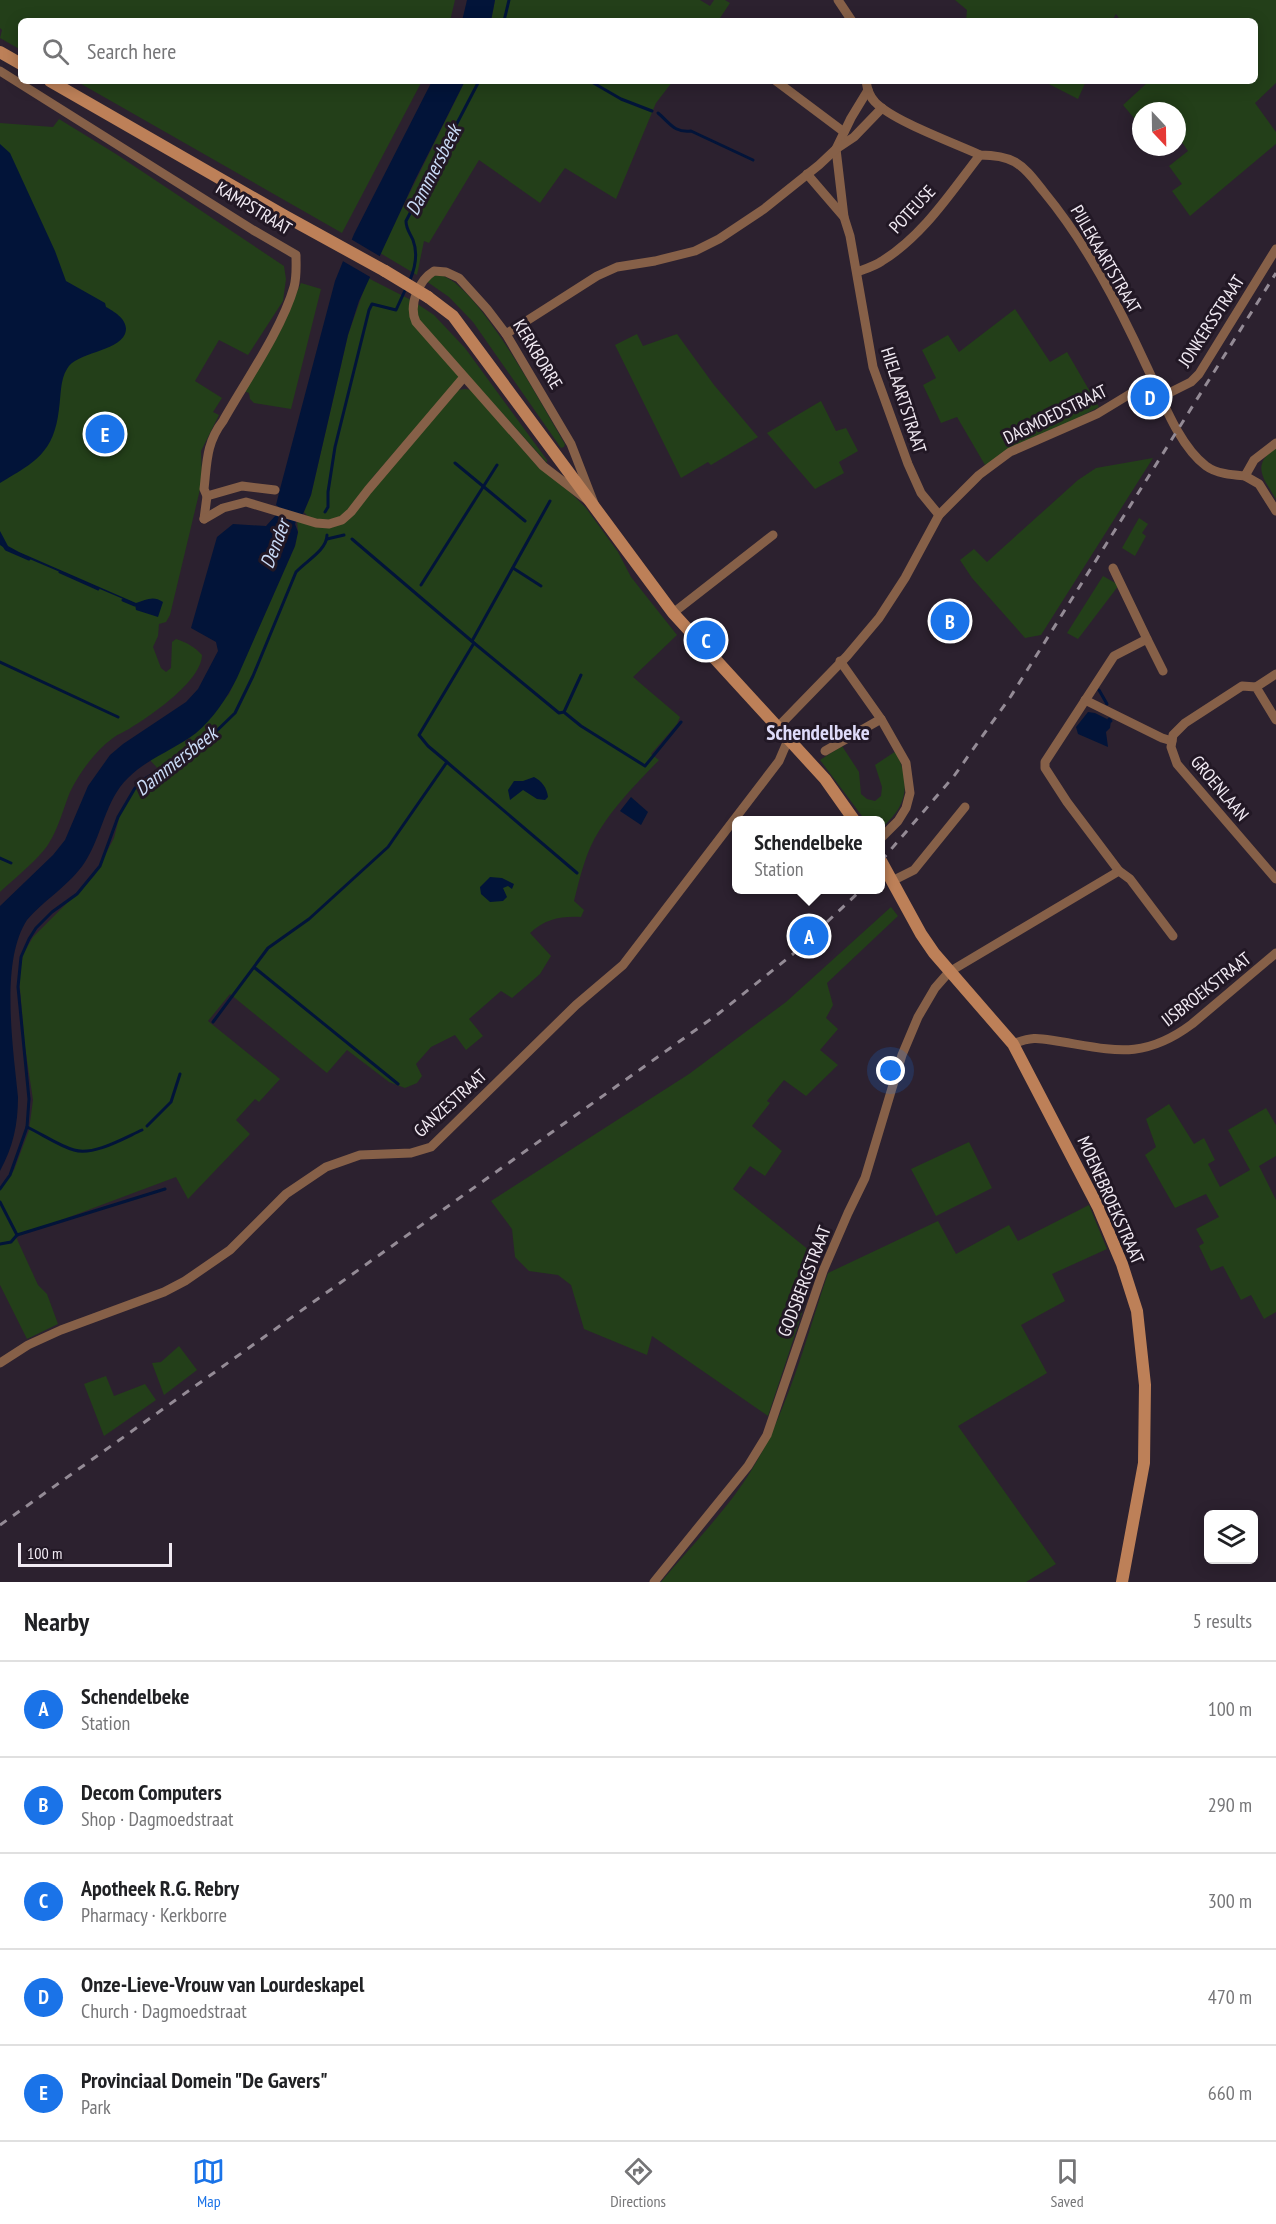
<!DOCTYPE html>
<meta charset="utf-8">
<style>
body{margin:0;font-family:"PT Sans Narrow",sans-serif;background:#f2f2f2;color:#202124}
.controls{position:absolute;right:18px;bottom:18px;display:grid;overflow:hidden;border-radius:9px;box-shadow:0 3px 15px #0003}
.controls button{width:54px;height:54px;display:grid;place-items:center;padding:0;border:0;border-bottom:2px solid #e0e0e0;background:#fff;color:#202124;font:30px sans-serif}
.compass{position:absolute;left:1132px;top:102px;width:54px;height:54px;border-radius:50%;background:#fff;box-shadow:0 3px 15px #0003;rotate:158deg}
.scale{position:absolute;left:18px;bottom:15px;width:154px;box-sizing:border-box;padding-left:6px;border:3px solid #f1eaf3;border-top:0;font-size:16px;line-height:21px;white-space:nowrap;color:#f1eaf3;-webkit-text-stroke:4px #221825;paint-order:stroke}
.you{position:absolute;left:891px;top:1071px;width:21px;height:21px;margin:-15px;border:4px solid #fff;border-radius:50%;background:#1a73e8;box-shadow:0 0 0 9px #1a73e833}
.badge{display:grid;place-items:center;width:39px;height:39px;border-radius:50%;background:#1a73e8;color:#fff;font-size:20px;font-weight:700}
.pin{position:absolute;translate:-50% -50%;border:3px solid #fff;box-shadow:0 2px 6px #0006}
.popup{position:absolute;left:732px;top:816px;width:153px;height:78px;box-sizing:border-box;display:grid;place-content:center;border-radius:9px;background:#fff;filter:drop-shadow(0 2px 4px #0005);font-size:20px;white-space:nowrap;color:#757577}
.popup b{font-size:22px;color:#202124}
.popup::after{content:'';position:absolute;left:50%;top:100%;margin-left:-12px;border:12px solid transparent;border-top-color:#fff}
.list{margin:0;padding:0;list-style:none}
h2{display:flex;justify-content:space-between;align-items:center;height:78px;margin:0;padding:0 24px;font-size:26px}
h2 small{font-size:20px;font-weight:400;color:#757577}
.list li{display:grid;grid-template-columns:39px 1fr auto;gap:18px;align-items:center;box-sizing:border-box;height:96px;padding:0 24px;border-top:2px solid #e0e0e0}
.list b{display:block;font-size:22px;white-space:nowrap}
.list p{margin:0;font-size:20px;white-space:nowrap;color:#757577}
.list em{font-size:20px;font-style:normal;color:#757577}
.icon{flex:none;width:33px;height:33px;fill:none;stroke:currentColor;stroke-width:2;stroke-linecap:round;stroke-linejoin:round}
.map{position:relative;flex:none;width:1276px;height:1582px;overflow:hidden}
.search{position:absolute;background:#fff;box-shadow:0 3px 15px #0003;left:18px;right:18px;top:18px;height:66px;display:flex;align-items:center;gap:15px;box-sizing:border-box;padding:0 21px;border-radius:9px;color:#757577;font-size:22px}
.sheet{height:558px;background:#fff}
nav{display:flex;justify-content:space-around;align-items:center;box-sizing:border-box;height:84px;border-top:2px solid #e0e0e0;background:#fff;font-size:16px;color:#757577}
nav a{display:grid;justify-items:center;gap:3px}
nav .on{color:#1a73e8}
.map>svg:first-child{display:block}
.green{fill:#233f19}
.water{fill:#021439}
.pier{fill:#2c212f}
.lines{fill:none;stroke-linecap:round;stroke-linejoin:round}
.stream{stroke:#021439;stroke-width:3}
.street{stroke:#866048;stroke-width:9}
.secondary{stroke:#bd8058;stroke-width:12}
.rail{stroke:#948b96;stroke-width:3;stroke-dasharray:8 8;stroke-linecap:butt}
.secondary-bridge{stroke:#bd8058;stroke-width:12}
.labels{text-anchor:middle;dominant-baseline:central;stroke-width:6;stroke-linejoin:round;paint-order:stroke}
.street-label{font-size:18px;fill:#f1eaf3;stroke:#221825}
.water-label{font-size:20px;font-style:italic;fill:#c9daf6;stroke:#221825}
.quarter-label{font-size:21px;font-weight:bold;fill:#dedbf9;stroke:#221825}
</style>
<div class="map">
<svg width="1276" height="1582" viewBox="0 0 1276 1582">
<rect width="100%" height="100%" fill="#2c212f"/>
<g class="green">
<polygon points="0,0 455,0 450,21 21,21 21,50 0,38 2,30 0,28"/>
<polygon points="495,0 700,0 710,6 714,0 725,0 730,3 718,21 491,21"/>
<polygon points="955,0 1276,0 1276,83 1255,103 1276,132 1276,144 1190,216 1172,191 1182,184 1169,166 1188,151 1177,135 1177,111 1141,111 1141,122 1139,124 1123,105 1147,83 1146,81 1255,81 1255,21 1121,21 1116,14 1112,21 966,21 967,10"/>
<polygon points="76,81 422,81 342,233"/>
<polygon points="465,81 673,81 656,103 616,199 565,168 540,203 479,160 429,243 424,241 417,275 380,253"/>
<polygon points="1043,81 1086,81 1078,99"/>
<path d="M59,119L116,154L284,266L286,279L283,301L248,355L219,340L195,381L222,398L213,412L219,415L201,451L202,481L170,615L166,622L159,624L158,636L153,647L161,668L166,672L171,668L172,642L176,639C186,642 195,647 202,655C201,682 150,716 129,729C124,732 118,734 113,738C95,751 80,772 70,792C63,809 59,827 49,843C40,858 14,879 0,892V123L53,127Z"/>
<path d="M439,275C476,280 545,411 565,444L564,447L561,448L473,322L449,297L426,281L433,276Z"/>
<polygon points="368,278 413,301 410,307 460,377 373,477 345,514 333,520 310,519 304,512 311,495 348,335"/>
<polygon points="301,283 321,289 291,409 254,403 250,399 249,393 244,391 285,318"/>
<polygon points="416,303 434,315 465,348 547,460 547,463 418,320"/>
<polygon points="1015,309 1050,362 1067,352 1099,407 985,465 957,417 941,423 923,385 936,378 922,350 948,335 959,352"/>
<polygon points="637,334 643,346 677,334 714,385 758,437 711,465 708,462 681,478 615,345"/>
<path d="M465,389L471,390L538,467L566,488L586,508L618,552L631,577L677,635L633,677L680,717L677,724L651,754L659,760C638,782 615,805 599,831C586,851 580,877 574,901L584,910L581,917C561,916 545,919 530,933L551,956L540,974L512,998L501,991L469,1019L483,1036L466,1050L455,1035L431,1047L416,1064L422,1076L417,1083L405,1088L389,1082L347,1050L327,1073L230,994L208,1021L280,1079L259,1102L255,1099L236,1120L250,1134L188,1199L176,1177L16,1237L38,1285L47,1294L58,1324L27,1339L0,1285V1190L14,1170L29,1130L33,1100L25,1047L19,978L23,954L33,937L94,876L114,838L120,814L132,793L142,782L160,771L149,759L196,733L229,694L295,546L298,532L297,521L336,524L458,390Z"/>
<polygon points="821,401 836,431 846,428 858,451 839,462 844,473 815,489 767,433"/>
<path d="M1276,448V499C1264,479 1250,465 1276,448Z"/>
<polygon points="1153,458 1041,635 1025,638 972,578 960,560 974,549 987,562 1078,480 1096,468"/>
<polygon points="1139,518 1148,524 1142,533 1146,536 1135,556 1122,548"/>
<polygon points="1103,576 1119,585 1078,639 1067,633"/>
<path d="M842,746L859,772L861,794L867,799L875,801L881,796L882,787L875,765L896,751C910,783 909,805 881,828V820H865L820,760Z"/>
<polygon points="891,907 898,916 827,983 833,1005 826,1018 838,1029 820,1050 838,1065 806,1096 784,1080 767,1101 770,1103 752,1126 782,1151 765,1176 750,1166 733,1189 820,1259 768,1416 652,1336 647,1355 584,1329 571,1285 558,1275 529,1271 515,1257 512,1229 491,1201 689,1074 786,1002"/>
<polygon points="1169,1104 1194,1144 1204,1138 1215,1160 1208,1164 1220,1187 1250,1170 1228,1130 1266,1108 1276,1125 1276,1156 1259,1166 1276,1200 1276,1312 1264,1319 1251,1295 1241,1300 1223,1266 1211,1271 1199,1246 1204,1243 1196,1229 1219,1217 1206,1194 1175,1208 1145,1155 1156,1147 1146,1119"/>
<polygon points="969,1142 992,1188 936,1216 911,1169"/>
<path d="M1089,1205L1107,1249L1052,1274L1065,1301L1021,1325L1047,1373L958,1426L1056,1564L1026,1582H661C691,1546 727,1510 751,1471C788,1411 806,1339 828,1273L938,1221L956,1254L1009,1225L1018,1241Z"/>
<polygon points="179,1346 197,1370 164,1395 152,1363 161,1362"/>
<polygon points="106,1376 114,1396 145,1384 156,1400 104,1436 84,1384"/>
</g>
<g class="water">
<polygon points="467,0 495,0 491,21 462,21"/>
<path d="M432,81H465L415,180L359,301L348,335L311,495L303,514H299L295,524L298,532L295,546L237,678C227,698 213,719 196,733C174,750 148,758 128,778C105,800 102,836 85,862C69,886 45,899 27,920C0,961 13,1047 18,1097C18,1125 13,1147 0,1171V906L53,855L65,840L88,786L110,755L123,744L186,702L198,689L218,651L216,642L191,628L217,537L233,524L266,526L276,515L279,507L276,505L280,489L335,281L354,234Z"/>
<path d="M0,144L10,153L55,251L66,281L105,303L106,307C115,312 130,321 125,334C117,352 76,352 67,369C60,380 61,396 59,409C54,453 35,462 0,483Z"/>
<path d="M0,531L8,546L19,552L136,603C146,600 153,595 163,602L158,617L136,610L135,604L6,549L0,545Z"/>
<polygon points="1088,712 1095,713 1111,721 1110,728 1106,732 1108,747 1078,734 1076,727"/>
<path d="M534,777C542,781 547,788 548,797L545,800L537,799L523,790L510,800L508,790L514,781H523Z"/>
<polygon points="631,797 648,812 641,825 620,811"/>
<polygon points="490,877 502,878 514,884 512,889 508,886 503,888 507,897 503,901 490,902 481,894 480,887"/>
</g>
<polygon class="pier" points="349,238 381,257 372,278 341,260"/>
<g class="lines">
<g class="stream">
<polyline points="504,21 509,0"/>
<polyline points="590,81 621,99 652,111"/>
<path d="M658,113C670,123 674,133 691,131L753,160"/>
<path d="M410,280C415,268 418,253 413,240C410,233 406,229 406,221L479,81"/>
<polyline points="455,463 525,521"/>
<polyline points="325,512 328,507 328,492 335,447 369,310 372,304 396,310 407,286"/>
<polyline points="0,539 6,549 29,559"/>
<polyline points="327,539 344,535"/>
<polyline points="513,568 541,586"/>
<polyline points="60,572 98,589"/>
<polyline points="421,585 497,465"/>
<polyline points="123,600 135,605"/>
<polyline points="472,641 550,501"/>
<polyline points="474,643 559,713 564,712 581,675"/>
<polyline points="0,662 118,717"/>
<polyline points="1099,690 1107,704"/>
<polyline points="565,713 581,726 645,766 681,722"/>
<polyline points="1109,719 1111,721"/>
<polyline points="448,763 577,873"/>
<polyline points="0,858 11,863"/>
<polyline points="255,968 398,1084"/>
<polyline points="213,1022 268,948 309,919 388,847 447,762 428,746 419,735 474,643 352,539"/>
<polyline points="147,1126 171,1102 180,1074"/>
<path d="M27,1127C42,1134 59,1146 74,1150C94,1156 124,1138 142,1130"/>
<path d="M0,1189L10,1175L27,1127L29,1099L18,987L21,957L29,939L36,928L52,912L77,894L100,866L118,817L135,788L146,778L201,746L235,713L253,676L296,572C306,561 327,550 327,535"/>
<polyline points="0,1202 17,1235 165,1189"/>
<polyline points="0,1244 11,1242 17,1235"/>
</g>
<g class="street">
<polyline points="838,0 852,21"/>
<path d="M0,71L253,230L296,255C296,266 297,276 294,287C282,329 245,382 223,421C206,443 207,463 204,489L207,496L204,519"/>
<polyline points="776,81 844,132"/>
<path d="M866,81C867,88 870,97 875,102C893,121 954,143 980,155C992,155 1004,156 1015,162C1027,169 1035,181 1044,192C1086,243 1118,304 1146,365C1161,396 1178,445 1206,466C1217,474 1233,475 1245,476L1254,460L1276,443"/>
<polyline points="807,174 844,217 850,236 873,367 908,464 921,493 939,515"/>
<polyline points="844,217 836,149 851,118 868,90"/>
<path d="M434,271L446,272L459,278L487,309L506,334L571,444L595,506L543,466L416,322C408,305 419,280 434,271Z"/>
<path d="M857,272C865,269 875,266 882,261C923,236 951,192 980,155"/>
<polyline points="506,334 597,276 617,267 655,261 695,251 719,239 764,209 819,165 836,149 854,137 882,108"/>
<polyline points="1161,397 1191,382 1199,374 1276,249"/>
<polyline points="1245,476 1259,484 1276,511"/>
<polyline points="207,496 242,486 275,490"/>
<polyline points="204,519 223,508 246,502 316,523 329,524 342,520 351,512 368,490 464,377"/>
<polyline points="1113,568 1147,639"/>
<polyline points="673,613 773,535"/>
<polyline points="840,661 881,719 906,763 910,793 906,808 898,821 881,838"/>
<polyline points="1256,687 1276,674"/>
<polyline points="1085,700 1162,738 1172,741"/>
<polyline points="1276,720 1256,687 1242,686 1185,723 1173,735 1171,747 1177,764 1276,879"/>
<polyline points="778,727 847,656 879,618 905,578 939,515 979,475 1010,452 1097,414 1153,380"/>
<polyline points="825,751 881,719"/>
<polyline points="1119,871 1067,802 1045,768 1045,762 1114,656 1147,639 1163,671"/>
<polyline points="892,881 914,870 965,807"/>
<path d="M1013,1044C1035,1035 1041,1039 1063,1042C1117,1051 1145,1059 1192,1024L1276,953"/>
<polyline points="0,1363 28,1345 61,1330 164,1292 185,1281 230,1250 286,1194 326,1167 360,1155 411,1153 431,1147 576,1005 623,965 779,761 788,740"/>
<polyline points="654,1582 748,1466 767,1435 823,1271 848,1213 865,1178 902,1055 918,1017 935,988 949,972 1119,871 1130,879 1173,936"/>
</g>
<g class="secondary">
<polyline points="0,52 21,64"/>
<polyline points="50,81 285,216 385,271"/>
<polyline points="428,297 453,316 673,613 825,779 854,820"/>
<polyline points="881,861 921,934 934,953 1013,1044 1098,1207 1122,1264 1137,1311 1145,1385 1144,1463 1122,1582"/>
</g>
<g class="rail">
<polyline points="881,861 954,776 1011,696 1276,273"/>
<polyline points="0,1525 718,1014 793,954 861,890"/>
</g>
<polyline class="secondary-bridge" points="385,271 428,297"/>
</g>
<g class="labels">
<g class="street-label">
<text transform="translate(254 208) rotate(31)">KAMPSTRAAT</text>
<text transform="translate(912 209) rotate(-47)">POTEUSE</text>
<text transform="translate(1106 259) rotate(60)">PIJLEKAARTSTRAAT</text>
<text transform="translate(1211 321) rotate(-57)">JONKERSSTRAAT</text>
<text transform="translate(538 354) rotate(59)">KERKBORRE</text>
<text transform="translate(904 400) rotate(72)">HIELAARTSTRAAT</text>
<text transform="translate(1055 414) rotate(-26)">DAGMOEDSTRAAT</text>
<text transform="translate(1220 788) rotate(50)">GROENLAAN</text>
<text transform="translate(1206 989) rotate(-38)">IJSBROEKSTRAAT</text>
<text transform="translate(450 1103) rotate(-42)">GANZESTRAAT</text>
<text transform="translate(1111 1200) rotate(66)">MOENEBROEKSTRAAT</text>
<text transform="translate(804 1281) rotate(-69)">GODSBERGSTRAAT</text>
</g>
<g class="water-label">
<text transform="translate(433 170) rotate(-63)">Dammersbeek</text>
<text transform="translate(275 544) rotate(-69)">Dender</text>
<text transform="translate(176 761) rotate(-38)">Dammersbeek</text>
</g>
<g class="quarter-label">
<text x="818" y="732">Schendelbeke</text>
</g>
</g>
</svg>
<div class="controls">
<button><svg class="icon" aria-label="layers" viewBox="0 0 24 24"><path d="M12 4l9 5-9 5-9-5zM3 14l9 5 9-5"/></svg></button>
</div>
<svg class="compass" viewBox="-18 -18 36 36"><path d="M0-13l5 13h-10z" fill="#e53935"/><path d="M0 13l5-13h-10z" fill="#757577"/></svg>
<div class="scale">100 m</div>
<div class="you"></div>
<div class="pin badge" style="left:809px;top:936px">A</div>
<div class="popup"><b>Schendelbeke</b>Station</div>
<div class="pin badge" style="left:950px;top:621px">B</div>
<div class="pin badge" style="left:706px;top:640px">C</div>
<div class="pin badge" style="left:1150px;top:397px">D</div>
<div class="pin badge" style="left:105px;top:434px">E</div>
<div class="search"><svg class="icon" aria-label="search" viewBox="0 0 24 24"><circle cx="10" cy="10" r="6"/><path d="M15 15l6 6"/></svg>Search here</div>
</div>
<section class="sheet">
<h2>Nearby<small>5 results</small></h2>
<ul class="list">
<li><span class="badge">A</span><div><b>Schendelbeke</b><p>Station</p></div><em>100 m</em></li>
<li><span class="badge">B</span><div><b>Decom Computers</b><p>Shop · Dagmoedstraat</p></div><em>290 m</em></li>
<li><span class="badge">C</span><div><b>Apotheek R.G. Rebry</b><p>Pharmacy · Kerkborre</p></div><em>300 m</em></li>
<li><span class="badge">D</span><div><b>Onze-Lieve-Vrouw van Lourdeskapel</b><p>Church · Dagmoedstraat</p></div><em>470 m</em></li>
<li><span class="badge">E</span><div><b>Provinciaal Domein &quot;De Gavers&quot;</b><p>Park</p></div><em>660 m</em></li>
</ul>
</section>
<nav>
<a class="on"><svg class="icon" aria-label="map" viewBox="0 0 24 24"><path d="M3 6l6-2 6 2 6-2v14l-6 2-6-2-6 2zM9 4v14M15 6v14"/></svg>Map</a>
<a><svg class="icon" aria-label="directions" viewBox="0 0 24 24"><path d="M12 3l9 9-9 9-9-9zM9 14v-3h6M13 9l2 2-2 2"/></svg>Directions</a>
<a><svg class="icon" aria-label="saved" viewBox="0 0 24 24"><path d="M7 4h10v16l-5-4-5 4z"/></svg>Saved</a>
</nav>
